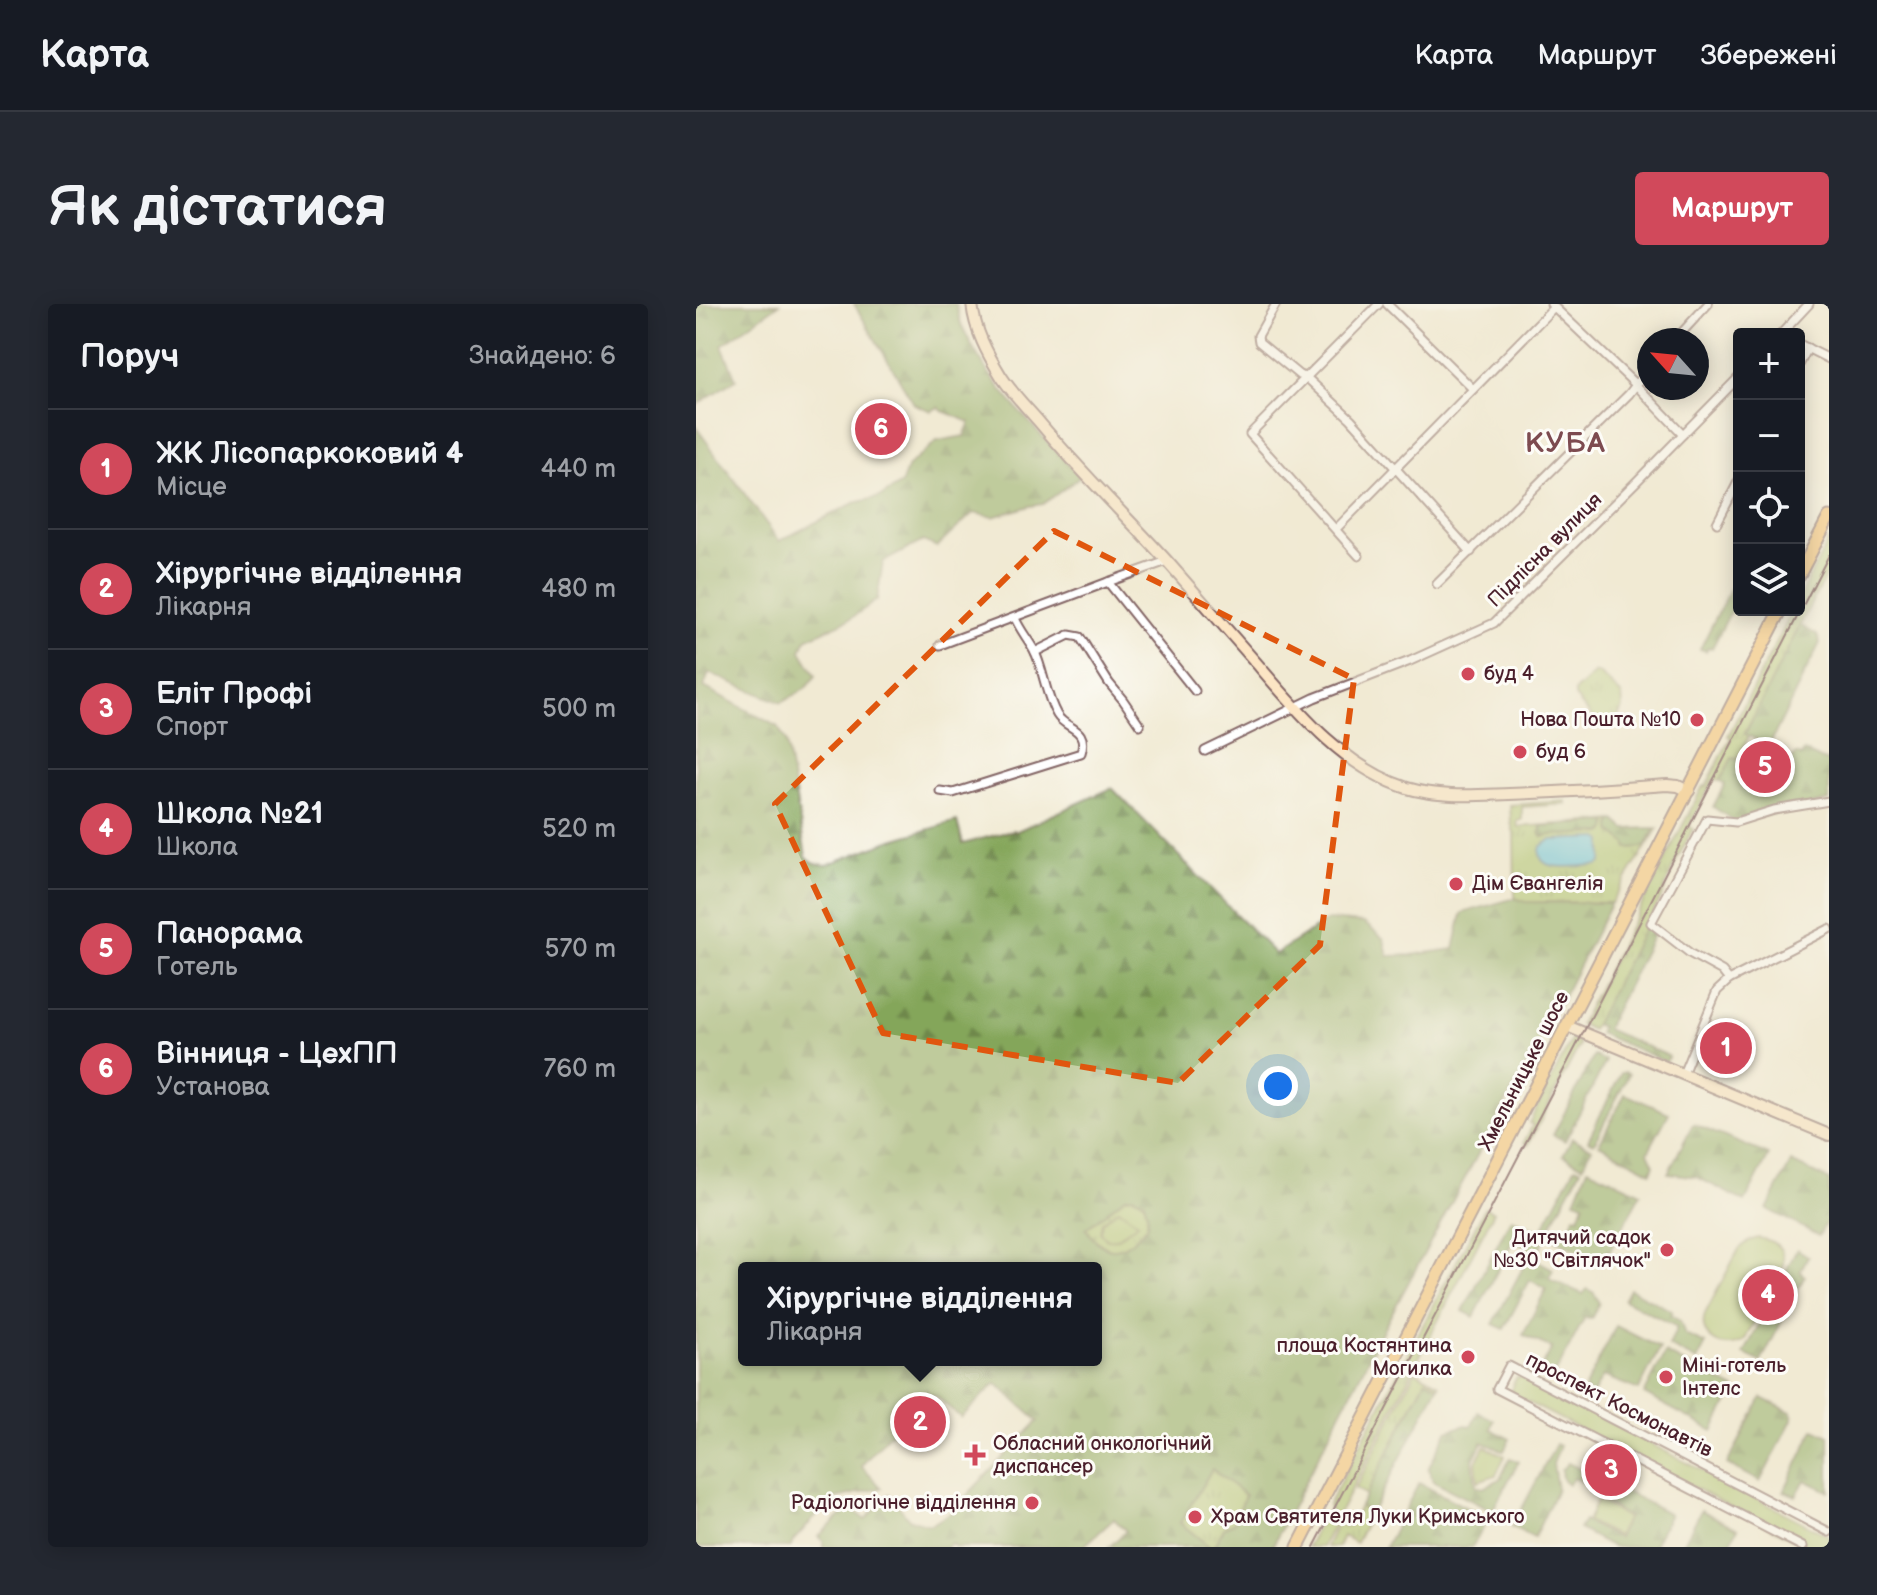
<!DOCTYPE html>
<html lang="uk">
<meta charset="utf-8">
<style>
body{margin:0;font-family:"Balsamiq Sans",sans-serif;background:#242831;color:#f1f3f6}
.controls{position:absolute;right:24px;top:24px;display:grid;overflow:hidden;border-radius:8px;box-shadow:0 4px 20px #0003}
.controls button{width:72px;height:72px;display:grid;place-items:center;padding:0;border:0;border-bottom:2px solid #363941;background:#171b24;color:#f1f3f6;font:40px sans-serif}
.compass{position:absolute;left:941px;top:24px;width:72px;height:72px;border-radius:50%;background:#171b24;box-shadow:0 4px 20px #0003;rotate:297deg}
.you{position:absolute;left:582px;top:782px;width:28px;height:28px;margin:-20px;border:6px solid #fff;border-radius:50%;background:#1a73e8;box-shadow:0 0 0 12px #1a73e833}
.badge{display:grid;place-items:center;width:52px;height:52px;border-radius:50%;background:#d1495b;color:#fff;font-size:26px;font-weight:700}
.pin{position:absolute;translate:-50% -50%;border:4px solid #fff;box-shadow:0 2px 8px #0006}
.popup{position:absolute;left:42px;top:958px;width:364px;height:104px;box-sizing:border-box;display:grid;place-content:center;border-radius:8px;background:#171b24;filter:drop-shadow(0 2px 6px #0005);font-size:26px;white-space:nowrap;color:#9ea1a6}
.popup b{font-size:30px;color:#f1f3f6}
.popup::after{content:'';position:absolute;left:50%;top:100%;margin-left:-16px;border:16px solid transparent;border-top-color:#171b24}
.list{margin:0;padding:0;list-style:none}
h2{display:flex;justify-content:space-between;align-items:center;height:104px;margin:0;padding:0 32px;font-size:34px}
h2 small{font-size:26px;font-weight:400;color:#9ea1a6}
.list li{display:grid;grid-template-columns:52px 1fr auto;gap:24px;align-items:center;box-sizing:border-box;height:120px;padding:0 32px;border-top:2px solid #363941}
.list b{display:block;font-size:30px;white-space:nowrap}
.list p{margin:0;font-size:26px;white-space:nowrap;color:#9ea1a6}
.list em{font-size:26px;font-style:normal;color:#9ea1a6}
.icon{flex:none;width:44px;height:44px;fill:none;stroke:currentColor;stroke-width:2;stroke-linecap:round;stroke-linejoin:round}
.map{position:relative;flex:none;width:1133px;height:1243px;overflow:hidden;border-radius:8px}
header{display:flex;align-items:center;gap:48px;box-sizing:border-box;height:112px;padding:0 40px;background:#171b24;border-bottom:2px solid #363941}
header strong{font-size:38px}
nav{display:flex;gap:44px;margin-inline-start:auto;font-size:28px}
.intro{display:flex;align-items:center;justify-content:space-between;box-sizing:border-box;height:192px;padding:0 48px}
h1{margin:0;font-size:56px}
.button{padding:20px 36px;border-radius:8px;background:#d1495b;color:#fff;font-size:28px;font-weight:700}
main{display:flex;gap:48px;padding:0 48px}
aside{flex:1;background:#171b24;border-radius:8px;box-shadow:0 4px 20px #0003}
.map>svg:first-child{display:block}
.grass{fill:url(#grass-tufts);stroke:#786f48;stroke-width:2}
.forest{fill:url(#forest-firs);stroke:#676242;stroke-width:2;fill-rule:evenodd}
.park{fill:#a5bf65;stroke:#786f48;stroke-width:2}
.water{fill:#61c2df;stroke:#567085;stroke-width:2}
.lines{fill:none;stroke-linecap:round;stroke-linejoin:round}
.minor-casing{stroke:#846666;stroke-width:11}
.secondary-casing{stroke:#846666;stroke-width:14}
.primary-casing{stroke:#846666;stroke-width:15}
.minor{stroke:#fff;stroke-width:7}
.secondary{stroke:#fce5c4;stroke-width:10}
.primary{stroke:#f8bf6c;stroke-width:11}
.tram{stroke:#4a1f2b;stroke-width:2}
.marked{fill:none;stroke:#e0560e;stroke-width:6;stroke-dasharray:16 10;stroke-linejoin:round}
.poi-dot{fill:#d1495b;stroke:#fdfcf7;stroke-width:3}
.labels{text-anchor:middle;dominant-baseline:central;stroke-width:6;stroke-linejoin:round;paint-order:stroke}
.street-label{font-size:20px;fill:#4a1f2b;stroke:#fdfcf7}
.poi-label{font-size:20px;fill:#4a1f2b;stroke:#fdfcf7;text-anchor:start}
.district-label{font-size:28px;font-weight:bold;letter-spacing:2px;fill:#7d4b50;stroke:#fdfcf7}
</style>
<header>
<strong>Карта</strong>
<nav><a>Карта</a><a>Маршрут</a><a>Збережені</a></nav>
</header>
<div class="intro"><h1>Як дістатися</h1><a class="button">Маршрут</a></div>
<main>
<aside>
<h2>Поруч<small>Знайдено: 6</small></h2>
<ul class="list">
<li><span class="badge">1</span><div><b>ЖК Лісопаркоковий 4</b><p>Місце</p></div><em>440 m</em></li>
<li><span class="badge">2</span><div><b>Хірургічне відділення</b><p>Лікарня</p></div><em>480 m</em></li>
<li><span class="badge">3</span><div><b>Еліт Профі</b><p>Спорт</p></div><em>500 m</em></li>
<li><span class="badge">4</span><div><b>Школа №21</b><p>Школа</p></div><em>520 m</em></li>
<li><span class="badge">5</span><div><b>Панорама</b><p>Готель</p></div><em>570 m</em></li>
<li><span class="badge">6</span><div><b>Вінниця - ЦехПП</b><p>Установа</p></div><em>760 m</em></li>
</ul>
</aside>
<div class="map">
<svg width="1133" height="1243" viewBox="0 0 1133 1243">
<defs>
<pattern id="grass-tufts" width="24" height="20" patternUnits="userSpaceOnUse" patternTransform="scale(2)"><rect width="24" height="20" fill="#a5bf65"/><path d="M3 7l-1-3M5 7V3M7 7l1-3M15 17l-1-3M17 17v-4M19 17l1-3" fill="none" stroke="#889b53"/></pattern>
<pattern id="forest-firs" width="22" height="20" patternUnits="userSpaceOnUse" patternTransform="scale(2)"><rect width="22" height="20" fill="#84a65a"/><path d="M5 1l3.5 6h-7zM16 11l3.5 6h-7z" fill="#6e874b"/></pattern>
</defs>
<rect width="100%" height="100%" fill="#fdfcf7"/>
<filter id="ink" filterUnits="userSpaceOnUse"><feTurbulence type="fractalNoise" baseFrequency=".0125" numOctaves="2"/><feDisplacementMap in="SourceGraphic" scale="16" xChannelSelector="R" yChannelSelector="G"/><feConvolveMatrix kernelMatrix="1 2 1 2 8 2 1 2 1" color-interpolation-filters="sRGB"/></filter>
<filter id="wash" filterUnits="userSpaceOnUse"><feTurbulence type="fractalNoise" baseFrequency=".006" numOctaves="4" result="noise"/><feDisplacementMap in="SourceGraphic" scale="32" xChannelSelector="R" yChannelSelector="G"/><feGaussianBlur stdDeviation="1.8" result="paint"/><feColorMatrix in="noise" values="0 0 0 0 0 0 0 0 0 0 0 0 0 0 0 0 0 1.4 0 .05"/><feComposite in="paint" operator="in"/></filter>
<g filter="url(#wash)">
<rect width="100%" height="100%" fill="#f1ead3"/>
<g class="grass">
<polygon points="1133,235 1133,265 1049,429 1053,432 1041,456 1036,454 1024,477 1017,476 993,522 997,525 977,563 965,594 896,726 884,720 1007,482 1010,482 1035,433 1032,432 1097,306 1103,306 1103,293"/>
<polygon points="899,369 903,370 926,391 927,403 916,424 908,416 903,421 879,393 879,387"/>
<polygon points="870,497 870,500 826,503 826,516 821,517 822,523 919,516 929,525 962,524 915,599 829,598 819,594 818,529 815,518 814,501"/>
<polygon points="876,735 884,740 832,841 828,838 837,821 833,819"/>
<path d="M437,892C452,896 452,908 451,923C426,951 415,955 389,925L429,893Z"/>
<polygon points="789,904 798,908 641,1213 634,1209 632,1201"/>
<polygon points="719,1067 743,1080 742,1083 729,1077 670,1191 659,1185"/>
<polygon points="516,1164 549,1191 539,1218 529,1223 517,1243 514,1243 484,1219"/>
<polygon points="664,1202 675,1209 660,1239 647,1232 642,1243 630,1243 641,1219 649,1223 654,1222"/>
<polygon points="630,1213 639,1218 626,1243 611,1243 625,1216"/>
</g>
<g class="forest">
<polygon points="0,0 83,0 26,41 40,75 0,101"/>
<path d="M158,0H260C262,8 263,17 267,24C292,81 343,127 384,173L347,200L334,202L297,213L277,209L241,243L227,237L187,258L181,296L154,315L110,335L105,347L120,372L109,385L85,399L13,369L8,383L82,423L90,438L110,552C116,559 121,560 130,561L193,537L261,517L267,540L318,526L319,528L416,484L579,650L632,616L668,619L688,635L692,652L715,651L758,645L766,609L819,594L830,598L915,599L867,693L690,1020L576,1243H517L529,1223L539,1218L549,1191L516,1165L484,1219L514,1243H413L430,1227L418,1215L387,1243H259L255,1239L251,1243H127V1237L122,1233L154,1203L169,1216L193,1190L213,1215L234,1221L253,1210L342,1117L300,1079L265,1114L239,1091H229L165,1162L186,1184L136,1195L97,1237L95,1243H0V123L83,237L158,199L184,193L205,180L212,162L241,137L268,132L274,118L246,107L243,103L235,107L218,100ZM437,892L448,897L452,913L451,922C429,948 411,956 390,925L429,893ZM48,964H400V1056H48Z"/>
<polygon points="1034,285 1037,287 1034,296 1037,303 1016,344 1012,343 1010,347 1004,345"/>
<polygon points="1104,321 1121,331 1124,339 1073,442 1049,430"/>
<polygon points="1108,447 1131,458 1133,455 1133,497 1040,518 1017,503 1029,480 1024,477 1036,454 1065,462 1069,473 1095,465 1093,459 1100,450 1105,452"/>
<polygon points="916,516 919,516 929,525 959,524 949,543 932,544 930,539 915,527"/>
<polygon points="912,518 911,526 907,529 854,531 847,533 844,529 845,522"/>
<polygon points="949,622 958,629 910,725 973,752 970,758 903,729 905,723 899,720"/>
<polygon points="898,752 910,757 869,837 857,831"/>
<polygon points="929,768 933,770 898,839 892,836 925,769"/>
<polygon points="929,790 973,809 952,848 958,861 955,868 903,840"/>
<polygon points="997,820 1073,851 1049,898 1001,873 972,869"/>
<polygon points="876,834 896,844 887,862 867,851"/>
<polygon points="1095,858 1133,876 1133,913 1123,932 1071,905"/>
<polygon points="879,863 885,865 851,929 846,926"/>
<polygon points="892,864 945,889 907,960 856,934 859,925 875,933 880,923 875,921 878,912 883,913 888,899 879,896"/>
<polygon points="815,914 826,919 778,1013 767,1007"/>
<polygon points="831,921 851,931 842,949 821,939"/>
<polygon points="1101,945 1112,952 1104,968 1109,972 1065,1058 1048,1050"/>
<polygon points="833,952 857,965 853,975 887,990 891,985 898,989 903,999 895,1015 889,1013 856,1076 842,1070 856,1044 827,1031 850,985 834,976 808,1025 797,1020"/>
<polygon points="934,985 976,1007 975,1012 984,1017 989,1031 1010,1040 1001,1057 973,1042 981,1023 928,996"/>
<polygon points="920,1022 964,1044 943,1086 907,1072 897,1090 888,1085"/>
<polygon points="969,1049 1039,1085 1017,1127 948,1090"/>
<polygon points="730,1076 742,1083 675,1209 664,1202"/>
<polygon points="1066,1094 1095,1108 1097,1114 1064,1178 1031,1160"/>
<polygon points="782,1108 798,1116 795,1125 814,1135 808,1147 786,1138 777,1156 780,1182 787,1184 804,1175 814,1154 823,1157 796,1207 738,1178 732,1165 751,1127 770,1121 775,1122"/>
<polygon points="1118,1125 1133,1132 1133,1188 1109,1176 1100,1192 1088,1187"/>
<polygon points="860,1140 864,1142 857,1160 861,1185 838,1234 816,1223"/>
<polygon points="872,1159 974,1210 957,1243 917,1243 883,1225 888,1217 922,1234 932,1213 900,1192 902,1186 878,1174 872,1180 866,1175 865,1166"/>
<polygon points="723,1179 792,1215 776,1243 689,1243"/>
<polygon points="1005,1206 1042,1225 1032,1243 986,1243"/>
</g>
<g class="park">
<polygon points="423,905 442,919 420,935 411,936 404,928 406,918"/>
<path d="M1062,934C1082,937 1091,946 1086,966L1048,1037C1028,1049 1001,1035 1009,1010L1043,945L1053,937Z"/>
<polygon points="825,1073 1133,1232 1133,1243 1113,1243 816,1090 815,1086 820,1074"/>
<polygon points="788,1142 809,1152 800,1171 782,1177 780,1158"/>
<polygon points="901,1196 931,1214 921,1232 891,1217"/>
</g>
<path class="water" d="M903,534L907,537L906,558L902,561C884,561 836,572 845,542L855,536Z"/>
</g>
<g filter="url(#ink)">
<g class="lines">
<defs>
<g id="minor">
<polyline points="580,0 562,32 563,38 603,71 610,73 655,115 775,248"/>
<polyline points="691,0 777,85"/>
<polyline points="855,0 939,80 987,130"/>
<polyline points="1085,30 1113,0"/>
<polyline points="979,36 1012,0"/>
<polyline points="1103,40 1133,55"/>
<polyline points="1103,61 1112,44"/>
<polyline points="1021,219 1043,176"/>
<polyline points="640,225 858,3"/>
<polyline points="663,252 554,130 683,0"/>
<polyline points="412,278 499,387"/>
<polyline points="741,280 933,90 953,64"/>
<polyline points="244,341 412,278 471,257"/>
<polyline points="339,348 373,331 384,333 413,379 427,396 444,421"/>
<polyline points="509,447 618,394 714,357 798,319 941,177 1043,73"/>
<path d="M244,487L257,489L385,449C393,423 370,426 361,411C349,391 348,366 338,346C332,335 324,326 319,314"/>
<polyline points="1033,676 1026,667 995,650 955,619 1011,515 1040,518 1078,506 1133,497"/>
<polyline points="987,770 1021,687 1033,676 1133,625"/>
<polyline points="1107,1243 801,1085 813,1062 1133,1228"/>
</g>
<g id="secondary">
<path d="M276,0C279,27 291,49 305,72C316,89 331,104 344,119C384,167 429,211 471,257C502,292 532,327 563,362C604,410 649,464 711,484C744,494 780,491 813,490C866,488 918,485 971,481L982,482L993,487"/>
<polyline points="871,722 1133,831"/>
</g>
<g id="primary">
<polyline points="1103,271 1133,213"/>
<polyline points="602,1243 1085,306"/>
</g>
</defs>
<use href="#minor" class="minor-casing"/>
<use href="#secondary" class="secondary-casing"/>
<use href="#primary" class="primary-casing"/>
<use href="#minor" class="minor"/>
<use href="#secondary" class="secondary"/>
<use href="#primary" class="primary"/>
<polyline class="tram" points="618,1243 887,729 1133,251"/>
</g>
</g>
<path d="M0 0H1133V1243H0ZM358,227L658,375L624,641L482,779L187,729L79,500Z" fill="#f1ead3" fill-opacity=".55" fill-rule="evenodd"/>
<path class="marked" d="M358,227L658,375L624,641L482,779L187,729L79,500Z"/>
<g class="poi-dot">
<circle cx="772" cy="370" r="8"/>
<circle cx="1001" cy="416" r="8"/>
<circle cx="824" cy="448" r="8"/>
<circle cx="760" cy="580" r="8"/>
<circle cx="971" cy="946" r="8"/>
<circle cx="772" cy="1053" r="8"/>
<circle cx="970" cy="1073" r="8"/>
<path d="M275 1139h8v8h8v8h-8v8h-8v-8h-8v-8h8z"/>
<circle cx="336" cy="1199" r="8"/>
<circle cx="499" cy="1213" r="8"/>
</g>
<g class="labels">
<g class="street-label">
<text transform="translate(849 246) rotate(-45)">Підлісна вулиця</text>
<text transform="translate(828 767) rotate(-63)">Хмельницьке шосе</text>
<text transform="translate(923 1101) rotate(27)">проспект Космонавтів</text>
</g>
<g class="poi-label">
<text x="788" y="370">буд 4</text>
<text x="985" y="416" text-anchor="end">Нова Пошта №10</text>
<text x="840" y="448">буд 6</text>
<text x="776" y="580">Дім Євангелія</text>
<text x="955" y="934" text-anchor="end">Дитячий садок<tspan x="955" dy="23">№30 "Світлячок"</tspan></text>
<text x="756" y="1042" text-anchor="end">площа Костянтина<tspan x="756" dy="23">Могилка</tspan></text>
<text x="986" y="1062">Міні-готель<tspan x="986" dy="23">Інтелс</tspan></text>
<text x="297" y="1140">Обласний онкологічний<tspan x="297" dy="23">диспансер</tspan></text>
<text x="320" y="1199" text-anchor="end">Радіологічне відділення</text>
<text x="515" y="1213">Храм Святителя Луки Кримського</text>
</g>
<g class="district-label">
<text x="870" y="139">КУБА</text>
</g>
</g>
</svg>
<div class="controls">
<button>+</button>
<button>−</button>
<button><svg class="icon" aria-label="locate" viewBox="0 0 24 24"><circle cx="12" cy="12" r="6"/><path d="M12 2v4M12 18v4M2 12h4M18 12h4"/></svg></button>
<button><svg class="icon" aria-label="layers" viewBox="0 0 24 24"><path d="M12 4l9 5-9 5-9-5zM3 14l9 5 9-5"/></svg></button>
</div>
<svg class="compass" viewBox="-18 -18 36 36"><path d="M0-13l5 13h-10z" fill="#e53935"/><path d="M0 13l5-13h-10z" fill="#9ea1a6"/></svg>
<div class="you"></div>
<div class="pin badge" style="left:1030px;top:744px">1</div>
<div class="pin badge" style="left:224px;top:1118px">2</div>
<div class="popup"><b>Хірургічне відділення</b>Лікарня</div>
<div class="pin badge" style="left:915px;top:1166px">3</div>
<div class="pin badge" style="left:1072px;top:991px">4</div>
<div class="pin badge" style="left:1069px;top:463px">5</div>
<div class="pin badge" style="left:185px;top:125px">6</div>
</div>
</main>
